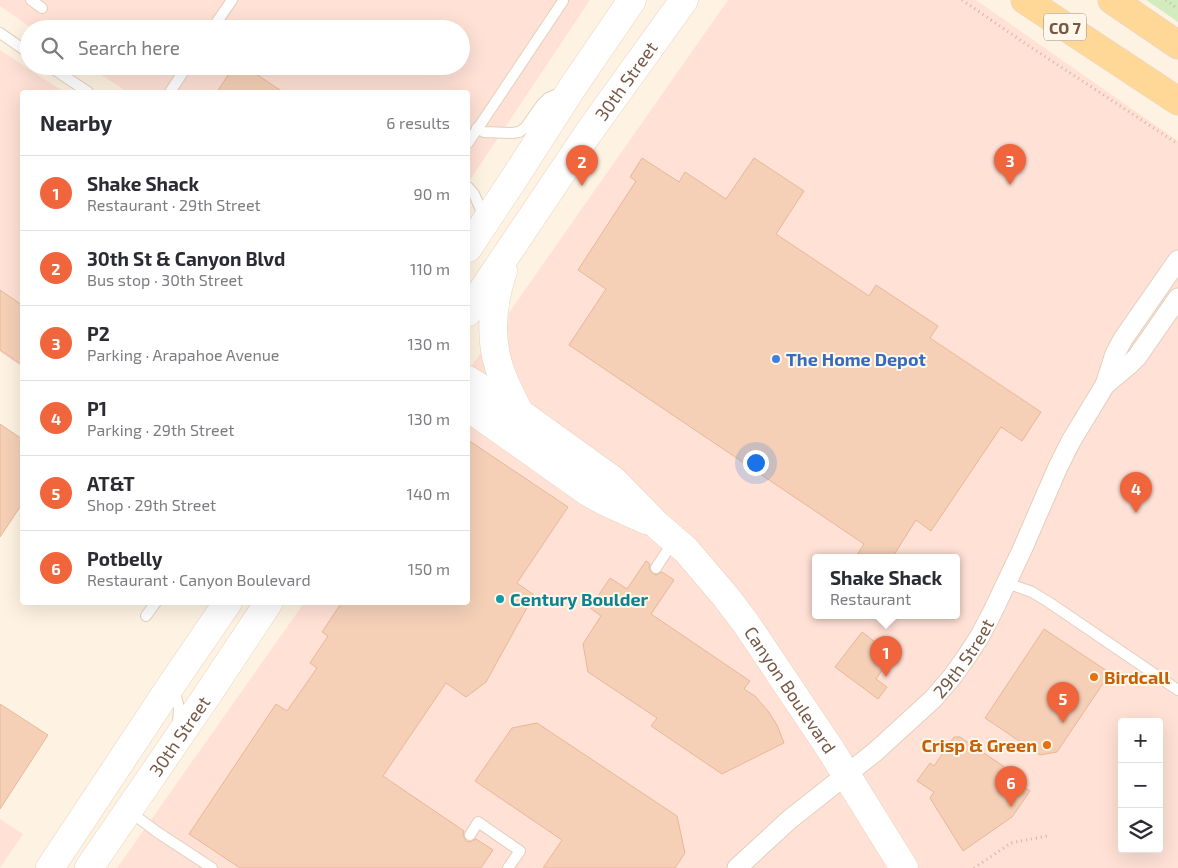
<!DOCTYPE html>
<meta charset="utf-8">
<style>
body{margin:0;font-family:"Exo 2",sans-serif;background:#f2f2f3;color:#2b2b33}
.controls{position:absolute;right:15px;bottom:15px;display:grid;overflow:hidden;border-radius:5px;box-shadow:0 5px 20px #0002}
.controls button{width:45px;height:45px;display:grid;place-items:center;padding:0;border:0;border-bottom:1px solid #e1e1e2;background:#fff;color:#2b2b33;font:25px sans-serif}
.you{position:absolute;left:755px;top:462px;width:18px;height:18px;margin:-12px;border:4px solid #fff;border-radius:50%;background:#1a73e8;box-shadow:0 0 0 8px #1a73e833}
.badge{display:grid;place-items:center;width:32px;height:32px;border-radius:50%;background:#f1653d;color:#fff;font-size:16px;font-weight:700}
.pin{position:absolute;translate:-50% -41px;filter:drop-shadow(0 1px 2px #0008)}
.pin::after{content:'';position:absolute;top:26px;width:18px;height:15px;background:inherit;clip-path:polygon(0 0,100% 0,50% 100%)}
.popup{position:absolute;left:812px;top:554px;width:148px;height:65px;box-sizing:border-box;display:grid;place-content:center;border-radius:5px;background:#fff;filter:drop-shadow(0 1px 4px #0005);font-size:16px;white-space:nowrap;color:#7c7c81}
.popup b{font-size:19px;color:#2b2b33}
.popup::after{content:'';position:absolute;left:50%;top:100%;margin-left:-10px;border:10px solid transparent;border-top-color:#fff}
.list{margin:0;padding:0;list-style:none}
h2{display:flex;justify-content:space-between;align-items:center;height:65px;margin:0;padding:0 20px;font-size:21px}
h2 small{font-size:16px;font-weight:400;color:#7c7c81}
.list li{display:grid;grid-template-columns:32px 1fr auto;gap:15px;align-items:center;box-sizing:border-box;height:75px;padding:0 20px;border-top:1px solid #e1e1e2}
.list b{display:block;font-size:19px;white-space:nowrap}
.list p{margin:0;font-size:16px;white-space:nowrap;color:#7c7c81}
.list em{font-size:16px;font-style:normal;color:#7c7c81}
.icon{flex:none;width:28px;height:28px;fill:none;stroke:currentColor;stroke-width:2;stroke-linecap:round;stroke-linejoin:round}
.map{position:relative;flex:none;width:1178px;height:868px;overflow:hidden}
.search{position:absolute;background:#fff;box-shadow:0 5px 20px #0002;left:20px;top:20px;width:450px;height:55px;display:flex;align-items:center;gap:12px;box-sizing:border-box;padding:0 18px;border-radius:28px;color:#7c7c81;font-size:19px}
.panel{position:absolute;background:#fff;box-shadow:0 5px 20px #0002;left:20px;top:90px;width:450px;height:515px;border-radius:5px}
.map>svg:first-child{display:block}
.commercial{fill:#ffe1d5;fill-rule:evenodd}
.green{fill:#d2ecbf}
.building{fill:#f5d0b7;stroke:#e9b696}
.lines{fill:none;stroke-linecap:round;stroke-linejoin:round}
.lane-casing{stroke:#e3cfbd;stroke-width:12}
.street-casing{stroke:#e3cfbd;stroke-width:21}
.secondary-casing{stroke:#ead2bc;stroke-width:29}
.primary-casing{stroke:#dcd4cf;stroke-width:29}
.path{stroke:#dab39a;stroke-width:3;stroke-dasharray:1 4;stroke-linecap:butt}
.lane{stroke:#fff;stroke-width:10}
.street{stroke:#fff;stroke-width:19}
.secondary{stroke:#fff;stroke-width:28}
.primary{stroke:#ffd898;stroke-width:28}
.shop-dot{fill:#3f7fe0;stroke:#fff7ea;stroke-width:2}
.culture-dot{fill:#0f9aa8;stroke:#fff7ea;stroke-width:2}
.food-dot{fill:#e8710a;stroke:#fff7ea;stroke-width:2}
.labels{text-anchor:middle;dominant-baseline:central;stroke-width:4;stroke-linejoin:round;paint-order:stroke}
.shield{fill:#fff7ea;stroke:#a08877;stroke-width:1}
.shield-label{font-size:16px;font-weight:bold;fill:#775846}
.street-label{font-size:18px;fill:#775846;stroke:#fff7ea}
.shop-label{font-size:18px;font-weight:bold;fill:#366cbe;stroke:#fff7ea;text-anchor:start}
.culture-label{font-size:18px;font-weight:bold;fill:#0d838f;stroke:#fff7ea;text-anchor:start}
.food-label{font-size:18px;font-weight:bold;fill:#c56008;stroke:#fff7ea;text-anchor:start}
</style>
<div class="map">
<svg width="1178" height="868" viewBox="0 0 1178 868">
<rect width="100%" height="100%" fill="#fef3e2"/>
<g class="commercial">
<polygon points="0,0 590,0 468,183 468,92 127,92 88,66 461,66 461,29 33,29 0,6"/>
<path d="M728,0H976L1178,141V868H117L304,603L468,602V371ZM816,558H956V616H816ZM1122,722H1159V849H1122Z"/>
<polygon points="0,50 64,92 22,92 22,367 0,352"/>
<polygon points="0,819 23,834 0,868"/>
</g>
<polygon class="green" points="1146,0 1178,0 1178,22"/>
<g class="building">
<polygon points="234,66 244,66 283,92 217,92"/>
<polygon points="642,158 679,182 685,172 726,199 754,158 804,191 776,234 869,296 876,285 938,326 930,338 1041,412 1022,441 1001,427 931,531 916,520 892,558 855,558 864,544 569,345 606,289 578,270 636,181 630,177"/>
<polygon points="0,290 22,305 22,365 0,350"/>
<polygon points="0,424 22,439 22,504 0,537"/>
<polygon points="468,440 568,507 517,583 534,595 486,682 466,697 446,683 383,776 464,831 463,835 466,841 470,842 476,839 493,850 481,868 240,868 189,834 276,704 287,711 317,668 310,663 328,636 322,632 342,602 468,602"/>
<polygon points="646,561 650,564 649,568 652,573 656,575 662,572 674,580 651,614 750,681 744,689 755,696 768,711 777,725 784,743 722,774 651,726 657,718 588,672 583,644 601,616 590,608 610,578 627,589"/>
<polygon points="1044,629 1110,673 1057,752 1040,755 985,718"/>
<polygon points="862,632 892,655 876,679 887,687 878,699 835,667"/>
<polygon points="0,704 48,735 0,809"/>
<polygon points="537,723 677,816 685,853 675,868 543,868 562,840 475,781 512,728"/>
<polygon points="954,737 960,737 1015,774 1012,779 1030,791 1012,817 963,851 930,798 934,792 917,781 930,763 934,766"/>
</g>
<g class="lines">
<defs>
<g id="lane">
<polyline points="31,0 42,8"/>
<polyline points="212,29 232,0"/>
<polyline points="0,33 29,53"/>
<polyline points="49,66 88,92"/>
<polyline points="170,92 187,66"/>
<polyline points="477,128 484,132 512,133 519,132 525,128 542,104 548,98 562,92"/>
<polyline points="468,143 563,1"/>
<polyline points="468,187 474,194 485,219"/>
<polyline points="656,568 674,540"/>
<polyline points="1007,583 1032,592 1050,603 1178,690"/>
<polyline points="146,616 156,602"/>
<polyline points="174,689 179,708 178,723"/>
<polyline points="129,811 157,832 212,868"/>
<polyline points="470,835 478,822 520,851 508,868"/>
</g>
<g id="street">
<polyline points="1105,385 1129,365 1137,357 1178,298"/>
<path id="s1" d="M737,868L789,820L875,752L933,699L952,677L967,656L980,636L992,613L1022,550L1058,467L1071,441L1105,385L1115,354L1123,339L1178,260"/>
</g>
<g id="secondary">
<polyline points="468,248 519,171 572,88 632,0"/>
<path d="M503,271C493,301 489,336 499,367C504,383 512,398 520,413"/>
<path id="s2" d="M468,312L589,132L684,0"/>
<path id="s3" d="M468,380L520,413L613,480L658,526L686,550L726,597L745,622L829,747L904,868"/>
<polyline points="468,407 588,492 606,502 646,520"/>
<polyline points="50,868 172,684 228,602"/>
<path id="s4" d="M89,868L208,694L269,602"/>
</g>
<g id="primary">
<polyline points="1025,0 1178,101"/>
<polyline points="1112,0 1178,45"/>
</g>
</defs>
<use href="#lane" class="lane-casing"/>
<use href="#street" class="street-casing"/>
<use href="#secondary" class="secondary-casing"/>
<use href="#primary" class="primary-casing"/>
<g class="path">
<polyline points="962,0 1026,44 1178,144"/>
<polyline points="1166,0 1178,9"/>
<polyline points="974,868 1011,843 1047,836"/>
</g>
<use href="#lane" class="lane"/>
<use href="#street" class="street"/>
<use href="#secondary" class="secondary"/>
<use href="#primary" class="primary"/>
</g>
<circle class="shop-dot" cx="776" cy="359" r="5"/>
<circle class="culture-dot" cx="500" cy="599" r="5"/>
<g class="food-dot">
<circle cx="1094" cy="677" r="5"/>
<circle cx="1047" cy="745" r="5"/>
</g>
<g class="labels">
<rect class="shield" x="1044" y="13.5" width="42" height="27" rx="4"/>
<g class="shield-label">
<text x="1065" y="27">CO 7</text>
</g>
<g class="street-label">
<text stroke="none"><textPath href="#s2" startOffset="280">30th Street</textPath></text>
<text stroke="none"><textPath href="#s1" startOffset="310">29th Street</textPath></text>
<text stroke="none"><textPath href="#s3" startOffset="452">Canyon Boulevard</textPath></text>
<text stroke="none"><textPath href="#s4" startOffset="160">30th Street</textPath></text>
</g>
<g class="shop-label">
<text x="786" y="359">The Home Depot</text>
</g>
<g class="culture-label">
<text x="510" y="599">Century Boulder</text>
</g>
<g class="food-label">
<text x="1104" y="677">Birdcall</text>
<text x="1037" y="745" text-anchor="end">Crisp &amp; Green</text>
</g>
</g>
</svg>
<div class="controls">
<button>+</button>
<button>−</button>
<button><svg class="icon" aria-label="layers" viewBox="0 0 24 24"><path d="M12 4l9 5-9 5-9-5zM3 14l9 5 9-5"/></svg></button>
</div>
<div class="you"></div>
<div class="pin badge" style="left:886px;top:677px">1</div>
<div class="popup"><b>Shake Shack</b>Restaurant</div>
<div class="pin badge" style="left:582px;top:186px">2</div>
<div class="pin badge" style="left:1010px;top:185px">3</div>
<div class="pin badge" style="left:1136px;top:513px">4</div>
<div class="pin badge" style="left:1063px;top:723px">5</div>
<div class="pin badge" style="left:1011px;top:807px">6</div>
<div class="search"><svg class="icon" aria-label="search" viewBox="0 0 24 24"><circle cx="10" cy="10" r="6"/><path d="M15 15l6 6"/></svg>Search here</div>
<section class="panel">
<h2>Nearby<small>6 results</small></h2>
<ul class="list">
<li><span class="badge">1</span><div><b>Shake Shack</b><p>Restaurant · 29th Street</p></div><em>90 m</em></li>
<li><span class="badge">2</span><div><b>30th St &amp; Canyon Blvd</b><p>Bus stop · 30th Street</p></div><em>110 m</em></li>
<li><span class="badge">3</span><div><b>P2</b><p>Parking · Arapahoe Avenue</p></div><em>130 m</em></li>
<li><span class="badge">4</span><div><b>P1</b><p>Parking · 29th Street</p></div><em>130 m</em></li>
<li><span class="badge">5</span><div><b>AT&amp;T</b><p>Shop · 29th Street</p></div><em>140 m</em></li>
<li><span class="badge">6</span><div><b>Potbelly</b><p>Restaurant · Canyon Boulevard</p></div><em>150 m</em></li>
</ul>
</section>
</div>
